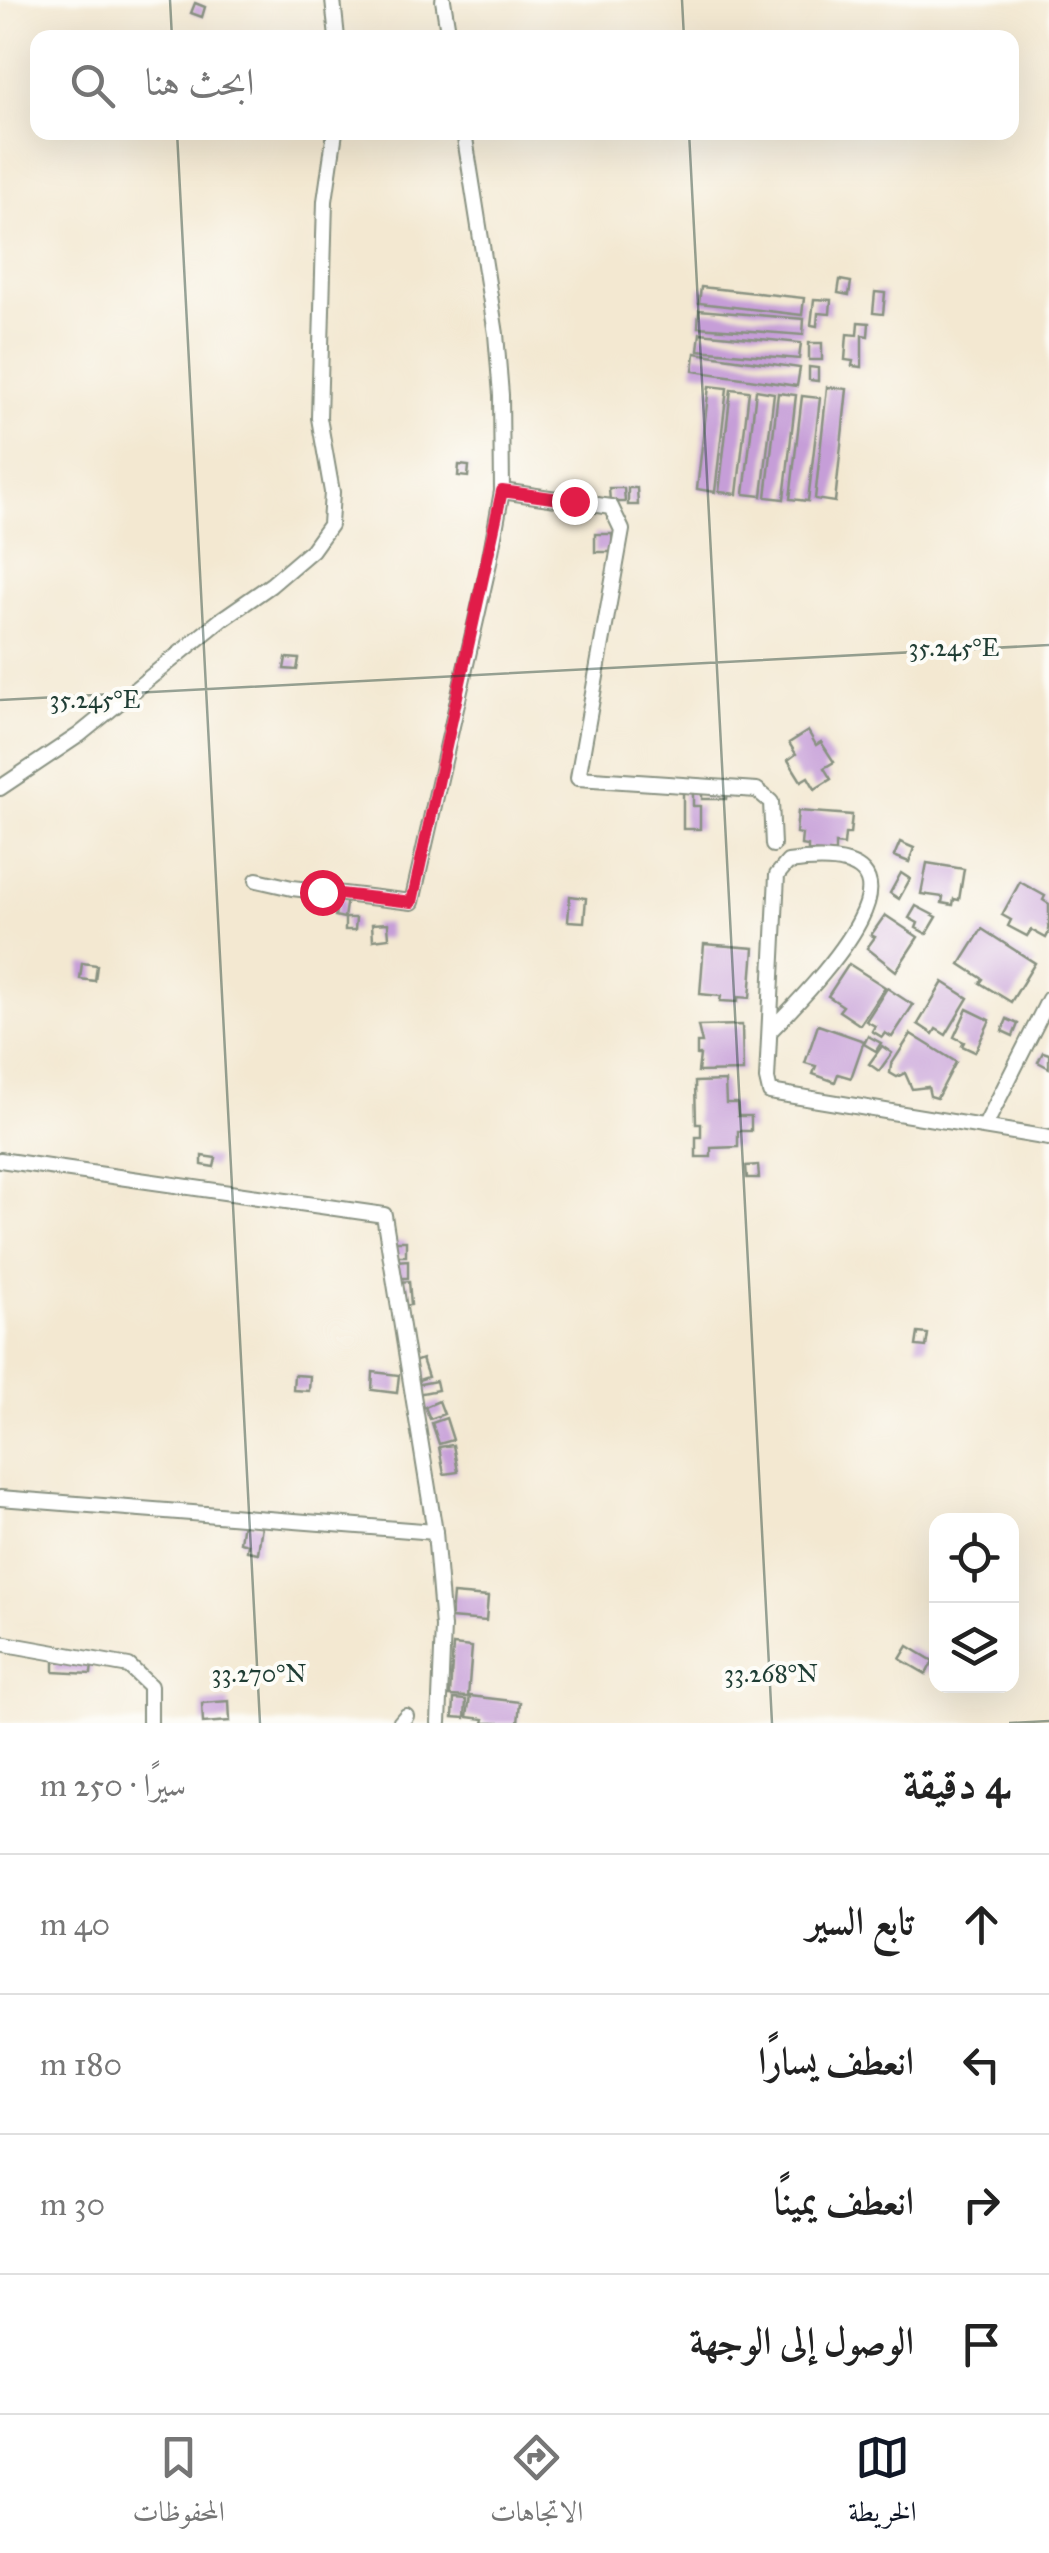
<!DOCTYPE html>
<html lang="ar">
<meta charset="utf-8">
<style>
body{margin:0;font-family:"IM FELL Great Primer",Amiri,serif;background:#f6f6f6;color:#222;direction:rtl}
.controls{position:absolute;right:30px;bottom:30px;display:grid;overflow:hidden;border-radius:20px;box-shadow:0 10px 40px #0002}
.controls button{width:90px;height:90px;display:grid;place-items:center;padding:0;border:0;border-bottom:2px solid #e0e0e0;background:#fff;color:#222;font:50px sans-serif}
.stop{position:absolute;width:30px;height:30px;margin:-22px;border:8px solid #e11d48;border-radius:50%;background:#fff}
.stop.end{background:#e11d48;border-color:#fff;box-shadow:0 2px 10px #0008}
.list{margin:0;padding:0;list-style:none}
h2{display:flex;justify-content:space-between;align-items:center;height:130px;margin:0;padding:0 40px;font-size:42px}
h2 small{font-size:32px;font-weight:400;color:#767676}
.list li{display:grid;grid-template-columns:65px 1fr auto;gap:30px;align-items:center;box-sizing:border-box;height:140px;padding:0 40px;border-top:2px solid #e0e0e0}
.list b{display:block;font-size:38px;white-space:nowrap}
.list em{font-size:32px;font-style:normal;color:#767676}
.icon{flex:none;width:55px;height:55px;fill:none;stroke:currentColor;stroke-width:2;stroke-linecap:round;stroke-linejoin:round}
.map{position:relative;flex:none;width:1049px;height:1723px;overflow:hidden;direction:ltr}
.search{position:absolute;background:#fff;box-shadow:0 10px 40px #0002;left:30px;right:30px;top:30px;height:110px;display:flex;align-items:center;gap:25px;box-sizing:border-box;padding:0 35px;border-radius:20px;color:#767676;font-size:38px}
.sheet{height:690px;background:#fff}
nav{display:flex;justify-content:space-around;align-items:center;box-sizing:border-box;height:140px;border-top:2px solid #e0e0e0;background:#fff;font-size:28px;color:#767676}
nav a{display:grid;justify-items:center;gap:5px}
nav .on{color:#111827}
.map>svg:first-child{display:block}
.building{fill:#c69ed8}
.lines{fill:none;stroke-linecap:round;stroke-linejoin:round}
.minor-casing{stroke:#899282;stroke-width:18}
.minor{stroke:#fff;stroke-width:14}
.route{stroke:#e11d48;stroke-width:12}
.ticks{fill:none;stroke:#1f3d34;stroke-width:2.5;stroke-opacity:0.45}
.ticks-label{font-size:25px;text-anchor:middle;fill:#1f3d34;stroke:#fdfcf7;stroke-width:8;stroke-linejoin:round;paint-order:stroke}
</style>
<div class="map">
<svg width="1049" height="1723" viewBox="0 0 1049 1723">
<rect width="100%" height="100%" fill="#fdfcf7"/>
<filter id="ink" filterUnits="userSpaceOnUse"><feTurbulence type="fractalNoise" baseFrequency=".01" numOctaves="2"/><feDisplacementMap in="SourceGraphic" scale="20" xChannelSelector="R" yChannelSelector="G"/><feConvolveMatrix kernelMatrix="1 2 1 2 8 2 1 2 1" color-interpolation-filters="sRGB"/></filter>
<filter id="wash" filterUnits="userSpaceOnUse"><feTurbulence type="fractalNoise" baseFrequency=".0048" numOctaves="4" result="noise"/><feDisplacementMap in="SourceGraphic" scale="40" xChannelSelector="R" yChannelSelector="G"/><feGaussianBlur stdDeviation="2.25" result="paint"/><feColorMatrix in="noise" values="0 0 0 0 0 0 0 0 0 0 0 0 0 0 0 0 0 1.4 0 .05"/><feComposite in="paint" operator="in"/></filter>
<g filter="url(#wash)">
<rect width="100%" height="100%" fill="#f3e8d1"/>
<g id="blocks">
<g class="building">
<polygon points="195,3 205,7 202,17 191,13"/>
<polygon points="840,280 851,282 849,295 838,293"/>
<polygon points="701,287 804,298 802,315 699,303"/>
<polygon points="875,292 885,293 883,314 873,313"/>
<polygon points="814,299 831,300 830,314 818,313 817,326 811,325"/>
<polygon points="699,310 804,319 803,335 698,327"/>
<polygon points="858,322 869,323 868,336 862,335 862,367 852,366 853,361 845,360 847,334 857,335"/>
<polygon points="700,333 801,343 799,359 698,350"/>
<rect x="809" y="343" width="13" height="17"/>
<polygon points="695,353 800,368 797,386 693,371"/>
<polygon points="809,367 818,368 818,381 809,380"/>
<polygon points="709,386 727,388 715,492 697,489"/>
<polygon points="827,387 847,389 835,502 815,499"/>
<polygon points="731,389 749,391 737,494 719,492"/>
<polygon points="756,390 774,393 762,496 744,494"/>
<polygon points="778,393 796,395 784,499 766,497"/>
<polygon points="802,396 820,398 808,501 790,499"/>
<polygon points="459,465 469,466 468,477 458,476"/>
<polygon points="609,488 624,488 625,502 610,502"/>
<polygon points="628,488 637,488 638,505 628,505"/>
<polygon points="595,534 612,534 613,552 595,552"/>
<polygon points="286,658 299,659 297,670 284,669"/>
<polygon points="808,731 816,745 821,742 834,762 824,768 831,779 815,789 808,777 801,781 788,760 796,754 789,743"/>
<polygon points="702,791 727,791 726,799 702,799"/>
<polygon points="683,792 693,792 693,806 700,806 700,829 683,829"/>
<polygon points="798,811 852,815 850,834 845,834 844,845 835,844 835,853 808,851 808,846 801,845 802,834 796,833"/>
<polygon points="900,842 914,848 909,862 894,856"/>
<polygon points="927,863 964,869 959,900 954,899 953,905 942,903 943,897 921,894"/>
<polygon points="901,873 910,879 899,899 890,893"/>
<polygon points="1020,882 1045,896 1043,900 1049,904 1049,932 1046,938 1031,930 1027,936 1008,926 1011,920 1002,915"/>
<polygon points="570,896 586,898 584,922 568,921"/>
<polygon points="339,897 347,898 344,918 335,916"/>
<polygon points="916,906 937,917 927,934 916,928 918,923 909,918"/>
<polygon points="885,915 918,937 896,971 867,948 875,937 871,935"/>
<polygon points="345,918 356,918 355,930 345,930"/>
<polygon points="388,923 389,938 373,940 372,924"/>
<polygon points="982,929 1035,963 1011,1002 980,983 983,979 960,964"/>
<polygon points="704,944 754,948 750,998 738,997 738,1002 720,1001 721,996 700,994"/>
<polygon points="82,963 97,965 95,981 80,979"/>
<polygon points="849,964 885,987 860,1025 839,1011 843,1006 828,996"/>
<polygon points="943,982 968,998 946,1035 936,1029 933,1034 918,1024"/>
<polygon points="887,988 913,1005 892,1037 885,1033 882,1037 872,1031 875,1026 866,1021"/>
<polygon points="967,1009 990,1020 975,1052 962,1046 964,1042 954,1037"/>
<polygon points="1007,1019 1018,1024 1013,1036 1002,1031"/>
<polygon points="742,1025 743,1071 698,1072 700,1055 697,1055 697,1043 702,1043 698,1026"/>
<polygon points="818,1025 864,1041 851,1078 838,1074 835,1082 813,1074 816,1066 805,1063"/>
<polygon points="911,1034 956,1062 937,1098 930,1096 928,1087 912,1089 905,1073 897,1077 890,1073 891,1065"/>
<polygon points="868,1036 881,1043 876,1051 864,1044"/>
<polygon points="882,1046 892,1053 879,1071 869,1064"/>
<polygon points="1043,1052 1049,1054 1049,1068 1038,1062"/>
<polygon points="725,1081 726,1103 737,1103 738,1116 751,1116 751,1131 738,1131 738,1147 711,1148 711,1157 696,1157 696,1137 701,1137 701,1124 696,1124 695,1082"/>
<polygon points="202,1156 216,1158 214,1167 202,1165"/>
<polygon points="758,1165 759,1178 747,1178 746,1166"/>
<rect x="394" y="1241" width="12" height="15"/>
<polygon points="408,1260 408,1278 396,1278 396,1261"/>
<polygon points="409,1281 411,1305 402,1306 399,1282"/>
<polygon points="918,1333 928,1334 926,1347 916,1346"/>
<polygon points="422,1359 428,1377 416,1381 411,1363"/>
<polygon points="373,1372 399,1375 397,1393 372,1390"/>
<polygon points="294,1375 310,1376 309,1391 293,1390"/>
<polygon points="436,1381 438,1390 417,1394 415,1385"/>
<polygon points="439,1401 444,1414 430,1419 425,1407"/>
<polygon points="446,1418 453,1440 439,1444 432,1423"/>
<polygon points="453,1445 458,1472 444,1474 439,1447"/>
<polygon points="243,1522 262,1525 258,1553 247,1551 248,1544 240,1542"/>
<polygon points="453,1594 488,1597 486,1621 451,1618"/>
<polygon points="453,1645 472,1647 468,1697 450,1696"/>
<polygon points="908,1646 933,1661 926,1674 900,1659"/>
<polygon points="54,1661 92,1664 91,1674 54,1672"/>
<polygon points="470,1696 520,1702 518,1723 483,1723 484,1719 467,1717"/>
<polygon points="454,1699 466,1700 465,1718 453,1717"/>
<polygon points="229,1701 230,1721 203,1723 202,1703"/>
</g>
</g>
</g>
<g filter="url(#ink)">
<use href="#blocks" fill-opacity="0" stroke="#899282" stroke-width="2.5"/>
<g class="lines">
<defs>
<g id="minor">
<polyline points="333,0 337,38"/>
<polyline points="443,0 449,38"/>
<polyline points="502,491 611,507 622,530 578,778 757,790 771,802 773,845"/>
<polyline points="0,788 79,735 222,619 271,585 312,550 330,525 332,492 319,418 325,201 335,132"/>
<polyline points="257,880 292,888 412,902 489,563 502,491 501,395 496,334 464,132"/>
<path d="M770,1031C816,984 958,839 788,862L777,875L767,1079L770,1092L1049,1138"/>
<polyline points="985,1126 1049,999"/>
<polyline points="0,1160 384,1215 435,1532 443,1627 439,1723"/>
<polyline points="0,1498 435,1532"/>
<polyline points="0,1643 129,1666 150,1686 150,1723"/>
<polyline points="400,1723 406,1716"/>
</g>
</defs>
<use href="#minor" class="minor-casing"/>
<use href="#minor" class="minor"/>
</g>
</g>
<g class="lines" filter="url(#ink)">
<polyline class="route" points="322,892 412,902 502,491 574,501"/>
</g>
<path class="ticks" d="M170,0L172,38M682,0L684,38M177,132L260,1723M689,132L772,1723M0,700L1049,645M1009,1723L1049,1721"/>
<g class="ticks-label">
<text x="954" y="656">35.245°E</text>
<text x="95" y="708">35.245°E</text>
<text x="259" y="1682">33.270°N</text>
<text x="771" y="1682">33.268°N</text>
</g>
</svg>
<div class="controls">
<button><svg class="icon" aria-label="locate" viewBox="0 0 24 24"><circle cx="12" cy="12" r="6"/><path d="M12 2v4M12 18v4M2 12h4M18 12h4"/></svg></button>
<button><svg class="icon" aria-label="layers" viewBox="0 0 24 24"><path d="M12 4l9 5-9 5-9-5zM3 14l9 5 9-5"/></svg></button>
</div>
<div class="stop" style="left:322px;top:892px"></div>
<div class="stop end" style="left:574px;top:501px"></div>
<div class="search"><svg class="icon" aria-label="search" viewBox="0 0 24 24"><circle cx="10" cy="10" r="6"/><path d="M15 15l6 6"/></svg>ابحث هنا</div>
</div>
<section class="sheet">
<h2>4 دقيقة<small>سيرًا · 250 m</small></h2>
<ul class="list">
<li><svg class="icon" aria-label="ahead" viewBox="0 0 24 24"><path d="M12 20V5M6 11l6-6 6 6"/></svg><div><b>تابع السير</b></div><em>40 m</em></li>
<li><svg class="icon" aria-label="left" viewBox="0 0 24 24"><path d="M17 20v-9H6M10 6l-5 5 5 5"/></svg><div><b>انعطف يسارًا</b></div><em>180 m</em></li>
<li><svg class="icon" aria-label="right" viewBox="0 0 24 24"><path d="M7 20v-9h11M14 6l5 5-5 5"/></svg><div><b>انعطف يمينًا</b></div><em>30 m</em></li>
<li><svg class="icon" aria-label="arrive" viewBox="0 0 24 24"><path d="M6 21V4h12l-3 4 3 4H6"/></svg><div><b>الوصول إلى الوجهة</b></div></li>
</ul>
</section>
<nav>
<a class="on"><svg class="icon" aria-label="map" viewBox="0 0 24 24"><path d="M3 6l6-2 6 2 6-2v14l-6 2-6-2-6 2zM9 4v14M15 6v14"/></svg>الخريطة</a>
<a><svg class="icon" aria-label="directions" viewBox="0 0 24 24"><path d="M12 3l9 9-9 9-9-9zM9 14v-3h6M13 9l2 2-2 2"/></svg>الاتجاهات</a>
<a><svg class="icon" aria-label="saved" viewBox="0 0 24 24"><path d="M7 4h10v16l-5-4-5 4z"/></svg>المحفوظات</a>
</nav>
